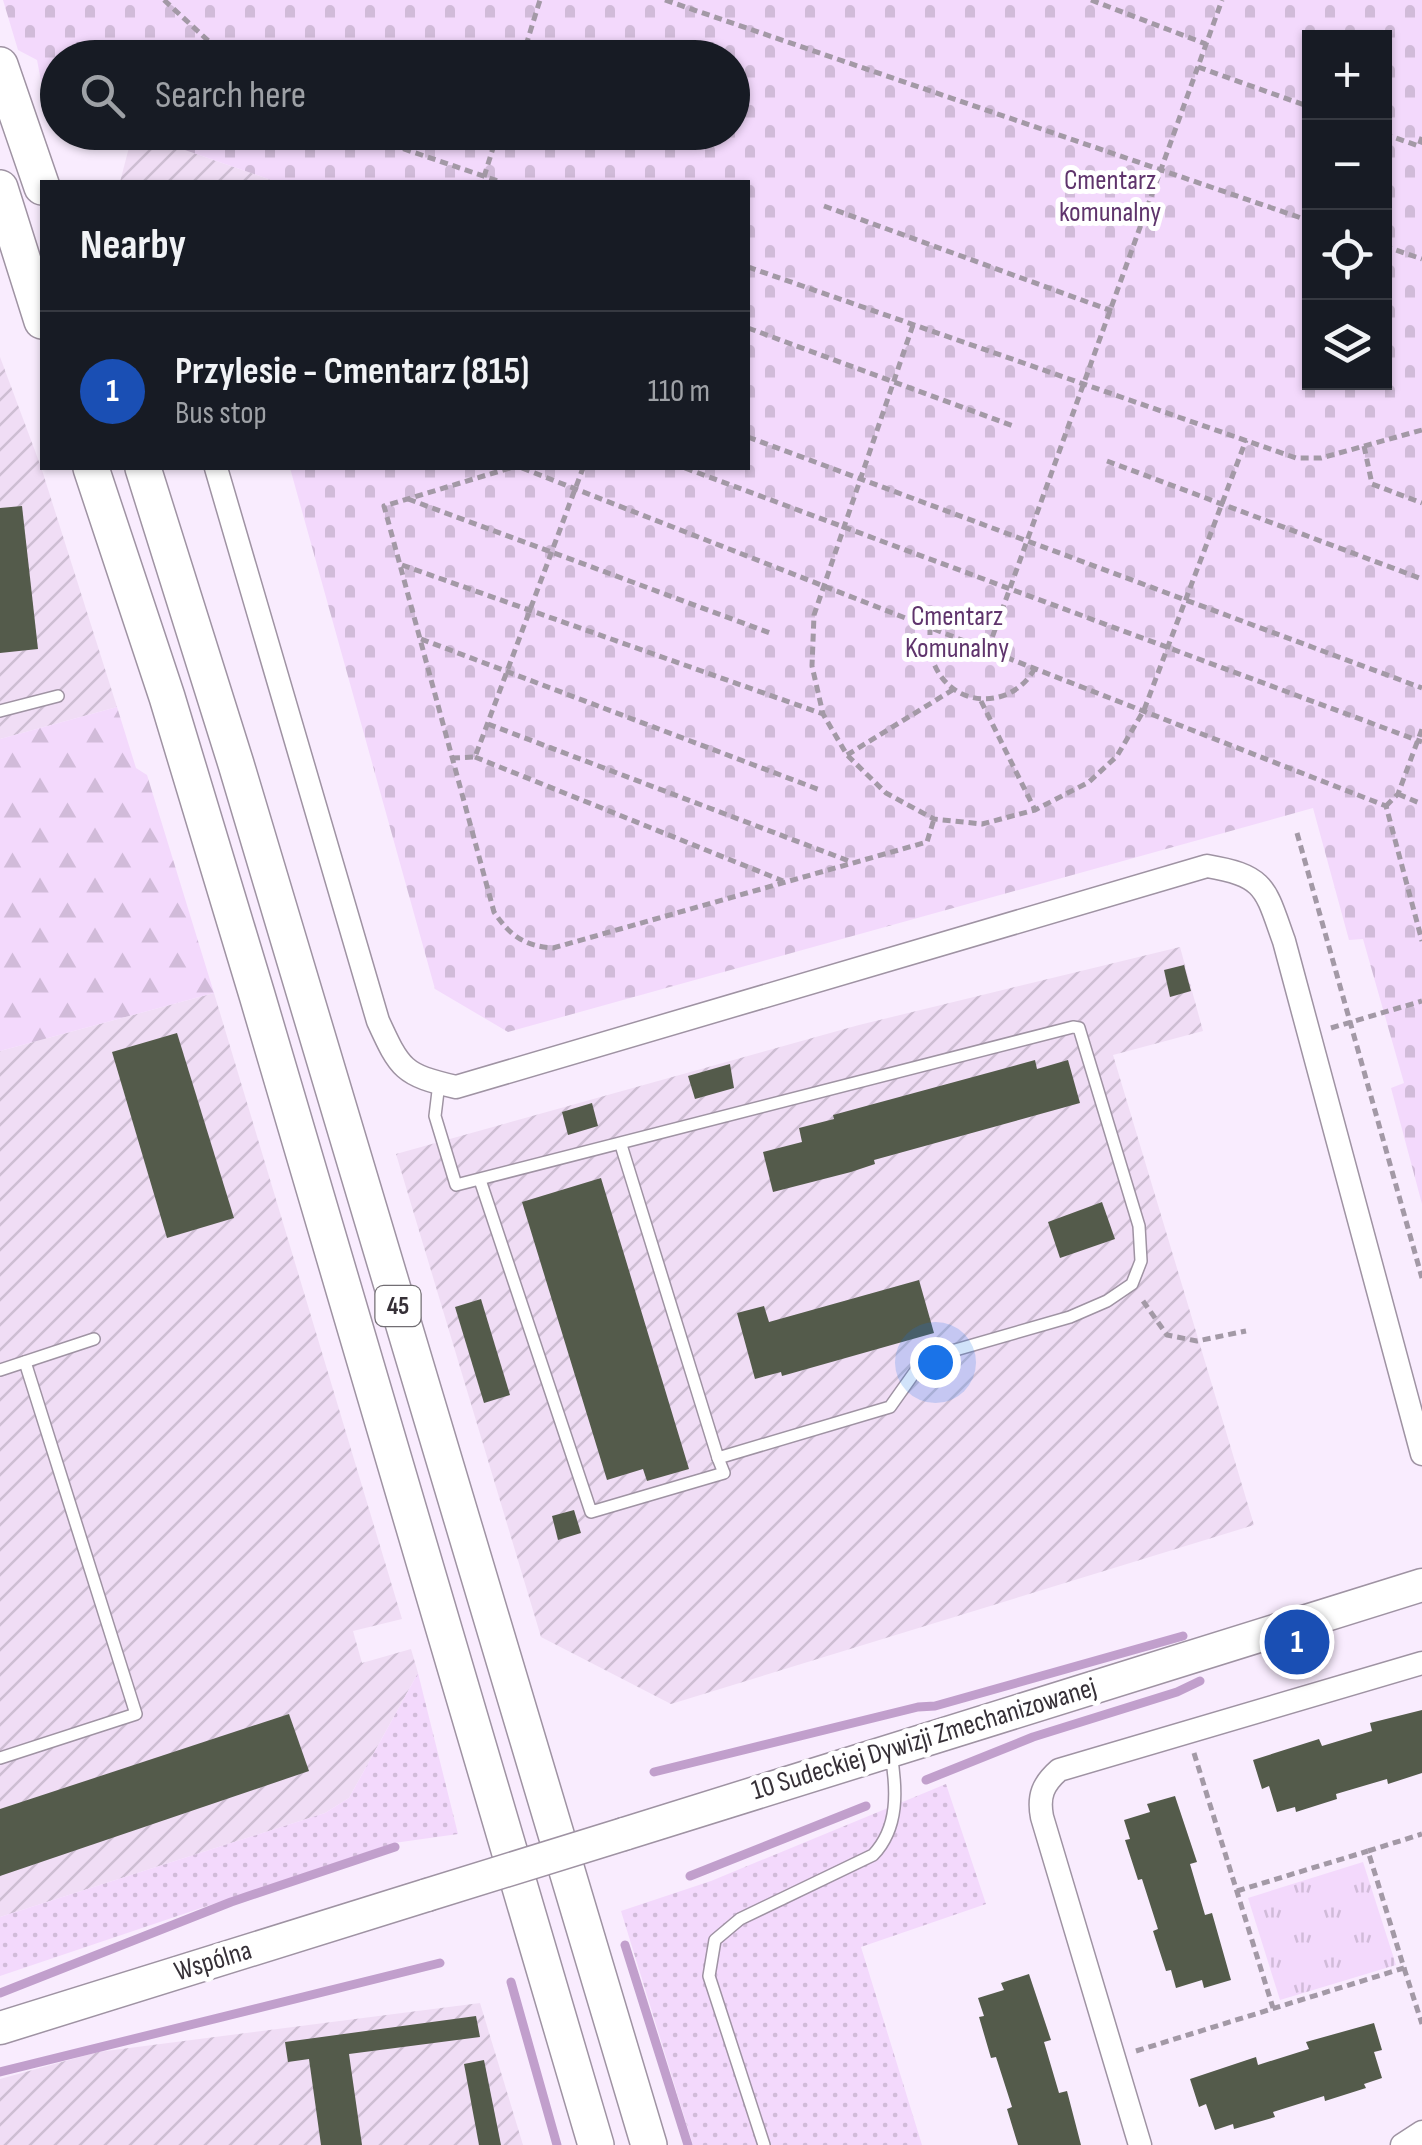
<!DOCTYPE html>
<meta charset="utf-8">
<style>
body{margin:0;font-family:"Sofia Sans Condensed",sans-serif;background:#20242c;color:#f1f3f6}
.controls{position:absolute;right:30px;top:30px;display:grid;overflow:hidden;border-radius:0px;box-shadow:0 2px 8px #0004}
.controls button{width:90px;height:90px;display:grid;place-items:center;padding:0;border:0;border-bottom:2px solid #363941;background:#171b24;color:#f1f3f6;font:50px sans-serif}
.you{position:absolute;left:935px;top:1362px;width:35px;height:35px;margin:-25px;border:8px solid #fff;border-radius:50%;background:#1a73e8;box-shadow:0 0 0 15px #1a73e833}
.badge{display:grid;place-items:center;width:65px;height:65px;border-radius:50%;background:#58762b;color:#fff;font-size:32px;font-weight:700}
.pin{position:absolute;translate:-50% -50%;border:5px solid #fff;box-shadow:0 2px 10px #0006}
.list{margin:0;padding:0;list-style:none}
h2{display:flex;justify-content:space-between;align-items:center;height:130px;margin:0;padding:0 40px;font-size:42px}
h2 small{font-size:32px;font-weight:400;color:#9ea1a6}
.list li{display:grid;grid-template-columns:65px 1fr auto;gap:30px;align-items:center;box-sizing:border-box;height:160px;padding:0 40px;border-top:2px solid #363941}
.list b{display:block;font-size:38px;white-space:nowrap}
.list p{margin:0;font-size:32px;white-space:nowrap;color:#9ea1a6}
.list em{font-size:32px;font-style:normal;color:#9ea1a6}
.icon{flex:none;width:55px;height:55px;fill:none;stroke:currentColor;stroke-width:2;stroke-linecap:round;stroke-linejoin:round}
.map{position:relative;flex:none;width:1422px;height:2145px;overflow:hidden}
.search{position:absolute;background:#171b24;box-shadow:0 2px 8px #0004;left:40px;top:40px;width:710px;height:110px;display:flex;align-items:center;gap:25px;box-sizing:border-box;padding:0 35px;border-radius:55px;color:#9ea1a6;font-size:38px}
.panel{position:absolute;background:#171b24;box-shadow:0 2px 8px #0004;left:40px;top:180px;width:710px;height:290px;border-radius:0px}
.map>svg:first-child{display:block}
.industrial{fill:url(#industrial-furrows)}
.grass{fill:url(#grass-dots)}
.forest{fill:url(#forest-firs)}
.cemetery{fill:url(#cemetery-stones);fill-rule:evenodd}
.park{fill:url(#park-tufts)}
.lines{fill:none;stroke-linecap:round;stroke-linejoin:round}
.stream{stroke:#c19fcc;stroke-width:9}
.building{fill:#545b4b}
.lane-casing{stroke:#9f93a3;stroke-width:14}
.street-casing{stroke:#9f93a3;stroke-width:25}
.secondary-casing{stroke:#9f93a3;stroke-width:35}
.primary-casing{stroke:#9f93a3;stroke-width:38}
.path{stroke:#a399a6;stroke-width:5;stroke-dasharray:8 5;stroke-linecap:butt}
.lane{stroke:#fff;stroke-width:11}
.street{stroke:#fff;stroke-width:22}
.secondary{stroke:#fff;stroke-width:32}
.primary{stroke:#fff;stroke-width:35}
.secondary-bridge-casing{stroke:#9f93a3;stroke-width:35;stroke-linecap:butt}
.secondary-bridge{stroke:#fff;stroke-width:32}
.labels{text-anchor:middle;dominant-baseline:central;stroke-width:10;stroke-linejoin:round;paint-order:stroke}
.shield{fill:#fff;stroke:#726e73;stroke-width:2.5}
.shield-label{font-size:25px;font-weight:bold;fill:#363037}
.park-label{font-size:28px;fill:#5f346c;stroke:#fff}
.street-label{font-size:28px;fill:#363037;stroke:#fff}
</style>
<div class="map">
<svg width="1422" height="2145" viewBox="0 0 1422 2145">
<defs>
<pattern id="industrial-furrows" width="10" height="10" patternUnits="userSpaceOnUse" patternTransform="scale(2.5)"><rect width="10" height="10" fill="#f0ddf5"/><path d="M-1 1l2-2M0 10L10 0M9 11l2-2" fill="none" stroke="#cebed3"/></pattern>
<pattern id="grass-dots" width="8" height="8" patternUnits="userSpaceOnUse" patternTransform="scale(2.5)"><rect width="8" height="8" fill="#f3d9fc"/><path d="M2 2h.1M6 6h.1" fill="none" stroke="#d1bbd9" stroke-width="1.8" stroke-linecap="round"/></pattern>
<pattern id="forest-firs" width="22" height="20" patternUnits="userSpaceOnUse" patternTransform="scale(2.5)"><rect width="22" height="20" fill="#f3d9fc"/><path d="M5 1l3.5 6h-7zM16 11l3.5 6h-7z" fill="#d1bbd9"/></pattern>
<pattern id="cemetery-stones" width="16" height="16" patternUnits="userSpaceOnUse" patternTransform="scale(2.5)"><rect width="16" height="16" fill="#f3d9fc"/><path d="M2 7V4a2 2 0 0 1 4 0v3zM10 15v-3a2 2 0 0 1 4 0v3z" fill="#d1bbd9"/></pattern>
<pattern id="park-tufts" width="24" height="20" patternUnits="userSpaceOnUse" patternTransform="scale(2.5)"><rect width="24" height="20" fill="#f3d9fc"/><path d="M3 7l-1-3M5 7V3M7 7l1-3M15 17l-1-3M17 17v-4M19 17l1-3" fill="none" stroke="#d1bbd9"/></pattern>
</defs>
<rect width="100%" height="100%" fill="#f9ecfe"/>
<g class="industrial">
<polygon points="133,132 136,133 277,182 120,182"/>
<polygon points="0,357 41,467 117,707 0,739"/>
<polygon points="1180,947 1203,1031 1113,1055 1254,1525 671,1704 541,1637 396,1154 859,1025"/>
<polygon points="214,993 402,1619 353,1631 362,1663 411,1649 418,1673 349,1798 325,1813 0,1917 0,1051"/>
<polygon points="480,2003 523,2145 0,2145 0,2079 98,2052"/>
</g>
<g class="grass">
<polygon points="418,1673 458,1834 394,1843 0,1976 0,1917 325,1813 349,1798"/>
<polygon points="946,1784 986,1904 861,1947 922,2145 693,2145 621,1911 711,1881"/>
</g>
<polygon class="forest" points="117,707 136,768 147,775 214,993 0,1051 0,739"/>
<path class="cemetery" d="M3,0H1422V1204L1391,1088L1404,1083L1363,939L1349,940L1313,808L508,1032L435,989L290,468H748V182H277L136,133L732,132V58H58L57,101L44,96L37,60L18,50ZM1310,38H1384V382H1310Z"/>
<polygon class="park" points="1363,1862 1396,1965 1280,2000 1248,1898"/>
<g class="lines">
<g class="stream">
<polyline points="654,1772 918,1707 935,1706 1183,1636"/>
<polyline points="926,1780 1033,1737 1177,1692 1200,1681"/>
<polyline points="690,1876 866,1806"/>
<polyline points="625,1945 688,2145"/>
<polyline points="511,1982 557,2145"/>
<polyline points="0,1993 231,1902 395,1847"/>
<polyline points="0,2072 440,1963"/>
</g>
</g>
<g class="building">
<polygon points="22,506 38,649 0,653 0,508"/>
<polygon points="1184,965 1191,991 1170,997 1164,970"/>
<polygon points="177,1033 234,1218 167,1238 112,1052"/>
<polygon points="1035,1060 1037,1069 1068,1060 1080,1103 874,1160 875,1164 851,1172 773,1192 763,1152 802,1142 799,1128 834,1119 833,1115"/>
<polygon points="730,1064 734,1088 695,1099 688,1076"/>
<polygon points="592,1103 598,1126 568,1135 562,1112"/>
<polygon points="601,1178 689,1469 647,1481 643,1469 607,1480 522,1202"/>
<polygon points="1102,1202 1115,1239 1060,1258 1048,1222"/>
<polygon points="919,1280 934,1333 782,1376 781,1372 755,1379 737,1313 764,1306 769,1322"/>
<polygon points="481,1299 510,1395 484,1403 455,1307"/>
<polygon points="574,1510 581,1533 558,1540 552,1516"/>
<polygon points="1422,1710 1422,1773 1388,1784 1387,1779 1336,1794 1337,1799 1296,1812 1295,1807 1277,1812 1269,1786 1262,1789 1253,1760 1319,1739 1322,1746 1372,1731 1370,1723"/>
<polygon points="289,1714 309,1771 0,1876 0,1809"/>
<polygon points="1175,1796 1197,1862 1190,1864 1205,1915 1212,1913 1231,1980 1204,1988 1202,1980 1176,1988 1171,1970 1166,1971 1153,1931 1158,1929 1142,1879 1138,1880 1125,1840 1130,1839 1124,1820 1150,1812 1147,1804"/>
<polygon points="1029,1974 1051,2040 1044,2042 1059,2093 1067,2091 1081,2145 1018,2145 1007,2109 1012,2107 996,2057 991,2058 979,2017 984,2016 978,1998 1004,1990 1001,1983"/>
<polygon points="476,2016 480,2037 349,2054 362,2145 321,2145 309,2059 288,2062 285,2042"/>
<polygon points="1374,2023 1382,2050 1374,2052 1382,2078 1364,2084 1366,2088 1325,2101 1324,2096 1273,2112 1275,2117 1234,2129 1233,2124 1215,2130 1206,2104 1199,2107 1190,2079 1256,2057 1258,2065 1309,2049 1306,2042"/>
<polygon points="484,2060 501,2145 479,2145 464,2064"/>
</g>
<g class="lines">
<defs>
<g id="lane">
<polyline points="0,711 58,696"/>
<polyline points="439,1083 435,1116 456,1185 1073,1027 1079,1028 1139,1226 1141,1261 1132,1284 1107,1301 1070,1317 924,1359 890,1407 718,1458 621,1145"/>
<polyline points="480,1180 591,1512 724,1473 718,1458"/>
<polyline points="0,1370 94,1339"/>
<polyline points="0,1758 136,1714 25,1362"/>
<path d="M764,2145L709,1976L715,1940L740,1919L873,1855C899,1828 897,1790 891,1754"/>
</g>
<g id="street">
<path d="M216,468L378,1021C400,1069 403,1075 456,1087L1207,866C1266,876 1265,888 1284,941L1422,1454"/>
<path d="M1140,2145L1042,1817C1038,1796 1043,1784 1059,1770L1422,1663"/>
<polyline points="1402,2145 1422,2132"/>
</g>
<g id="secondary">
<polyline points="624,1834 1422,1585"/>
<polyline points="0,2028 427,1895"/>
</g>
<g id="primary">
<polyline points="0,65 42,187"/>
<polyline points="0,188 42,321"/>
<polyline points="91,468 167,697 257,995 596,2145"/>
<polyline points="143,468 236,764 649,2145"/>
</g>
</defs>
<use href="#lane" class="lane-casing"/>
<use href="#street" class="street-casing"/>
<use href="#secondary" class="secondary-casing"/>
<use href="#primary" class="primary-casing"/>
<g class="path">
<polyline points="164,0 227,58"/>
<polyline points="665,0 1310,221"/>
<polyline points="1091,0 1206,44"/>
<polyline points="522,58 540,0"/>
<polyline points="1198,67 1310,107"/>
<polyline points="354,132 501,182"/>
<polyline points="1384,134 1419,146 1422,137"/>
<polyline points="484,177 498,132"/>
<polyline points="824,206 1112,311"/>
<polyline points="1384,246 1422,259"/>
<polyline points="748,267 1296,458 1321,458 1422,430"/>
<polyline points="913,325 814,615 812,666 823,714 847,755 886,793 934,819 982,824 1035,810 1089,782 1117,756 1144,710 1246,440"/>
<polyline points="748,328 1013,426"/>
<polyline points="748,437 1422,688"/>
<polyline points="1364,446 1372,484 1422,503"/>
<polyline points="1107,461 1422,579"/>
<path d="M510,468L384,506L494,912C510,936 525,946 553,948L927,842L934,819"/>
<polyline points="522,468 1386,806 1422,941"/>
<polyline points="685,468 1422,742"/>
<polyline points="408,499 770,633"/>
<polyline points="402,565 823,714"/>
<path d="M930,627C930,640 929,653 935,666C955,710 1013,709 1035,668"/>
<polyline points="421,639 820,790"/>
<polyline points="988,649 1222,0"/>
<polyline points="981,701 1035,810"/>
<polyline points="488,724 849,861"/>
<polyline points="847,755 954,689"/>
<polyline points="475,757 783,881"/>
<polyline points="452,758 475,757 583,468"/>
<polyline points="1398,794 1422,804"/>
<polyline points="1386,806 1398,794 1422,729"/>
<polyline points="1297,833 1422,1278"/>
<polyline points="1331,1028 1422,1001"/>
<polyline points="1143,1301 1167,1335 1197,1341 1246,1331"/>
<polyline points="1194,1753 1273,2008"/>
<polyline points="1237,1891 1368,1851"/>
<polyline points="1404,1968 1422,2024"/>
<polyline points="1136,2051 1404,1968 1368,1851 1422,1834"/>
</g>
<use href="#lane" class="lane"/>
<use href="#street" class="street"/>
<use href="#secondary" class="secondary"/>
<use href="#primary" class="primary"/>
<defs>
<polyline id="secondary-bridge" points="427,1895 624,1834"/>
</defs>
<use href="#secondary-bridge" class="secondary-bridge-casing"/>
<use href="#secondary-bridge" class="secondary-bridge"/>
</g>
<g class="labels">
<rect class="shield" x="375.5" y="1286" width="45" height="40" rx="8"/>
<g class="shield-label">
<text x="398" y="1306">45</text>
</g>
<g class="park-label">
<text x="1110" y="180">Cmentarz<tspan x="1110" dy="32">komunalny</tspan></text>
<text x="957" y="616">Cmentarz<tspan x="957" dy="32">Komunalny</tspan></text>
</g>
<g class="street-label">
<text transform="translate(924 1739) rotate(-17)">10 Sudeckiej Dywizji Zmechanizowanej</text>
<text transform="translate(213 1961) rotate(-17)">Wspólna</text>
</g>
</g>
</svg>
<div class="controls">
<button>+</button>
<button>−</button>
<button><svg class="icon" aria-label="locate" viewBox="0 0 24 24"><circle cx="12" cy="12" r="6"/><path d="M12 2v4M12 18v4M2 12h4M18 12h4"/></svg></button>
<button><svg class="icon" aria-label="layers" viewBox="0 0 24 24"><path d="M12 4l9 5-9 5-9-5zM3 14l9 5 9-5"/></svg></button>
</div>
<div class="you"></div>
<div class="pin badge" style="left:1297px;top:1642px;background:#1a4fb4">1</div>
<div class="search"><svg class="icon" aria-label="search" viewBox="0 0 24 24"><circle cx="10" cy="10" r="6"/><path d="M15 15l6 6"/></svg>Search here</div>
<section class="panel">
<h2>Nearby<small></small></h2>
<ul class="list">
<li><span class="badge" style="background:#1a4fb4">1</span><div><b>Przylesie - Cmentarz (815)</b><p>Bus stop</p></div><em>110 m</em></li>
</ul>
</section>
</div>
